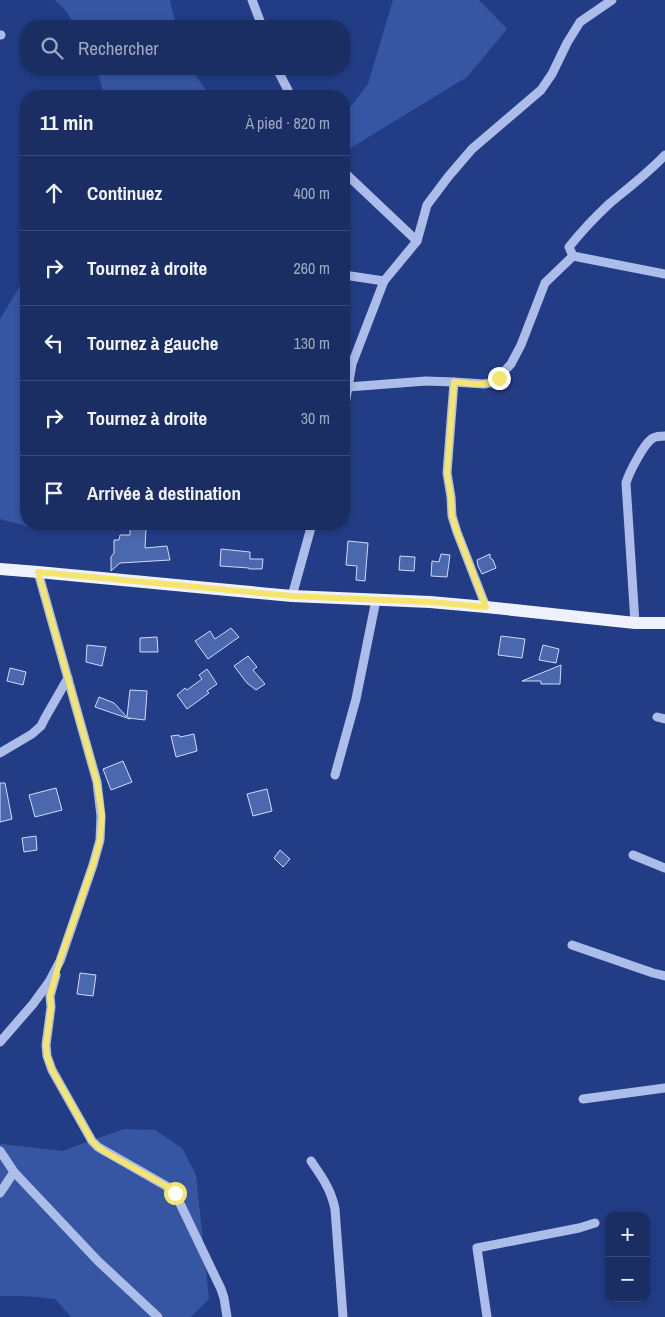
<!DOCTYPE html>
<html lang="fr">
<meta charset="utf-8">
<style>
body{margin:0;font-family:"Archivo Narrow",sans-serif;background:#23366a;color:#f1f3f6}
.controls{position:absolute;right:15px;bottom:15px;display:grid;overflow:hidden;border-radius:10px;box-shadow:0 2px 8px #0003}
.controls button{width:45px;height:45px;display:grid;place-items:center;padding:0;border:0;border-bottom:1px solid #384a78;background:#1a2e64;color:#f1f3f6;font:25px sans-serif}
.stop{position:absolute;width:15px;height:15px;margin:-11px;border:4px solid #f5e46e;border-radius:50%;background:#fff}
.stop.end{background:#f5e46e;border-color:#fff;box-shadow:0 1px 5px #0008}
.list{margin:0;padding:0;list-style:none}
h2{display:flex;justify-content:space-between;align-items:center;height:65px;margin:0;padding:0 20px;font-size:21px}
h2 small{font-size:16px;font-weight:400;color:#9fa8bf}
.list li{display:grid;grid-template-columns:32px 1fr auto;gap:15px;align-items:center;box-sizing:border-box;height:75px;padding:0 20px;border-top:1px solid #384a78}
.list b{display:block;font-size:19px;white-space:nowrap}
.list em{font-size:16px;font-style:normal;color:#9fa8bf}
.icon{flex:none;width:28px;height:28px;fill:none;stroke:currentColor;stroke-width:2;stroke-linecap:round;stroke-linejoin:round}
.map{position:relative;flex:none;width:665px;height:1317px;overflow:hidden}
.search{position:absolute;background:#1a2e64;box-shadow:0 2px 8px #0003;left:20px;top:20px;width:330px;height:55px;display:flex;align-items:center;gap:12px;box-sizing:border-box;padding:0 18px;border-radius:20px;color:#9fa8bf;font-size:19px}
.panel{position:absolute;background:#1a2e64;box-shadow:0 2px 8px #0003;left:20px;top:90px;width:330px;height:440px;border-radius:20px}
.map>svg:first-child{display:block}
.green{fill:#3656a3}
.building{fill:#4b67ae;stroke:#d0dbf7}
.lines{fill:none;stroke-linecap:round;stroke-linejoin:round}
.minor{stroke:#acbde9;stroke-width:9}
.major{stroke:#eff2fe;stroke-width:12}
.route{stroke:#f5e46e;stroke-width:6}
</style>
<div class="map">
<svg width="665" height="1317" viewBox="0 0 665 1317">
<rect width="100%" height="100%" fill="#223d86"/>
<g class="green">
<polygon points="55,0 170,0 172,10 177,26 75,26 67,12"/>
<polygon points="393,0 479,0 507,29 467,77 344,152 344,115 368,84"/>
<polygon points="97,69 191,69 210,96 104,96"/>
<polygon points="26,276 26,524 42,524 33,528 0,519 0,319"/>
<polygon points="124,1129 155,1130 182,1148 196,1175 209,1299 191,1317 71,1317 55,1299 24,1296 0,1296 0,1145 2,1144 62,1151"/>
</g>
<g class="building">
<polygon points="130,528 146,529 145,548 167,546 170,560 120,563 111,571 111,557 114,553 114,540 119,540 120,535 130,535"/>
<polygon points="348,541 368,543 365,581 356,580 357,566 346,565"/>
<polygon points="221,549 250,552 250,559 263,559 262,569 249,569 249,568 220,566"/>
<polygon points="441,554 450,555 447,577 431,576 432,561 439,562"/>
<polygon points="490,554 490,558 493,560 496,568 482,574 478,566 477,560"/>
<polygon points="400,556 415,557 414,571 399,570"/>
<polygon points="231,628 239,637 208,659 195,641 210,631 215,639"/>
<polygon points="501,636 525,639 522,658 498,655"/>
<polygon points="157,637 158,652 140,652 140,638"/>
<polygon points="87,645 106,647 102,666 86,662"/>
<polygon points="543,645 559,649 556,663 539,660"/>
<polygon points="248,656 257,667 253,670 265,684 256,690 247,683 234,666"/>
<polygon points="561,665 560,684 541,684 541,681 522,681"/>
<polygon points="10,668 26,672 23,685 7,681"/>
<polygon points="207,669 217,684 207,691 209,693 187,709 177,695 185,688 187,690 202,679 199,675"/>
<polygon points="130,690 147,691 145,720 128,718 130,719 95,707 99,697 114,703 127,717"/>
<polygon points="194,734 197,751 176,757 171,736 179,735 180,737"/>
<polygon points="123,761 132,782 111,790 103,769"/>
<polygon points="0,783 5,783 12,819 0,822"/>
<polygon points="56,788 62,810 35,817 29,795"/>
<polygon points="267,789 272,811 253,816 247,794"/>
<polygon points="36,836 37,850 24,852 22,838"/>
<polygon points="280,850 290,859 283,867 274,858"/>
<polygon points="80,973 96,975 93,996 77,994"/>
</g>
<g class="lines">
<g class="minor">
<polyline points="252,0 262,26"/>
<polyline points="0,35 1,35"/>
<polyline points="277,69 291,96"/>
<polyline points="344,172 417,241"/>
<polyline points="573,256 665,274"/>
<polyline points="344,275 384,281"/>
<polyline points="454,382 447,473 451,497 452,516 457,532 486,607"/>
<path d="M348,387L426,381L454,382L484,384L494,382L511,364L521,345L545,283L573,256L569,247C581,232 595,217 609,204C628,188 648,173 665,155"/>
<polyline points="344,410 352,364 384,281 417,241 427,205 448,177 472,149 541,90 552,74 567,43 580,22 612,0"/>
<polyline points="292,596 312,524"/>
<path d="M635,623L626,483C629,473 644,443 653,438C657,436 661,436 665,436"/>
<polyline points="657,717 665,719"/>
<polyline points="0,753 32,734 41,726 45,718 68,678"/>
<polyline points="335,775 356,699 376,600"/>
<polyline points="633,855 665,868"/>
<polyline points="572,945 653,973 665,976"/>
<polyline points="56,975 50,996 51,1007 46,1045 47,1056 52,1070 92,1141 98,1147 168,1187 175,1193 221,1289 224,1298 227,1317"/>
<polyline points="0,1042 33,1004 49,982 60,961 93,865 100,840 101,816 97,782 38,572"/>
<polyline points="583,1099 665,1088"/>
<polyline points="0,1151 14,1172 98,1261 158,1317"/>
<path d="M311,1161C322,1177 331,1189 335,1209L343,1317"/>
<polyline points="0,1193 14,1172"/>
<polyline points="487,1317 477,1248 579,1228 595,1223"/>
</g>
<polyline class="major" points="0,569 38,572 292,596 430,602 486,607 635,623 665,623"/>
</g>
<g class="lines">
<path class="route" d="M175,1193L168,1187L105,1152L98,1147L92,1141L52,1070L47,1056L46,1045L51,1007L50,996L60,960L93,865L100,840L102,816L97,782L38,572L292,596L430,602L486,607L457,532L452,516L451,497L447,473L454,382C470,383 486,388 499,378"/>
</g>
</svg>
<div class="controls">
<button>+</button>
<button>−</button>
</div>
<div class="stop" style="left:175px;top:1193px"></div>
<div class="stop end" style="left:499px;top:378px"></div>
<div class="search"><svg class="icon" aria-label="search" viewBox="0 0 24 24"><circle cx="10" cy="10" r="6"/><path d="M15 15l6 6"/></svg>Rechercher</div>
<section class="panel">
<h2>11 min<small>À pied · 820 m</small></h2>
<ul class="list">
<li><svg class="icon" aria-label="ahead" viewBox="0 0 24 24"><path d="M12 20V5M6 11l6-6 6 6"/></svg><div><b>Continuez</b></div><em>400 m</em></li>
<li><svg class="icon" aria-label="right" viewBox="0 0 24 24"><path d="M7 20v-9h11M14 6l5 5-5 5"/></svg><div><b>Tournez à droite</b></div><em>260 m</em></li>
<li><svg class="icon" aria-label="left" viewBox="0 0 24 24"><path d="M17 20v-9H6M10 6l-5 5 5 5"/></svg><div><b>Tournez à gauche</b></div><em>130 m</em></li>
<li><svg class="icon" aria-label="right" viewBox="0 0 24 24"><path d="M7 20v-9h11M14 6l5 5-5 5"/></svg><div><b>Tournez à droite</b></div><em>30 m</em></li>
<li><svg class="icon" aria-label="arrive" viewBox="0 0 24 24"><path d="M6 21V4h12l-3 4 3 4H6"/></svg><div><b>Arrivée à destination</b></div></li>
</ul>
</section>
</div>
